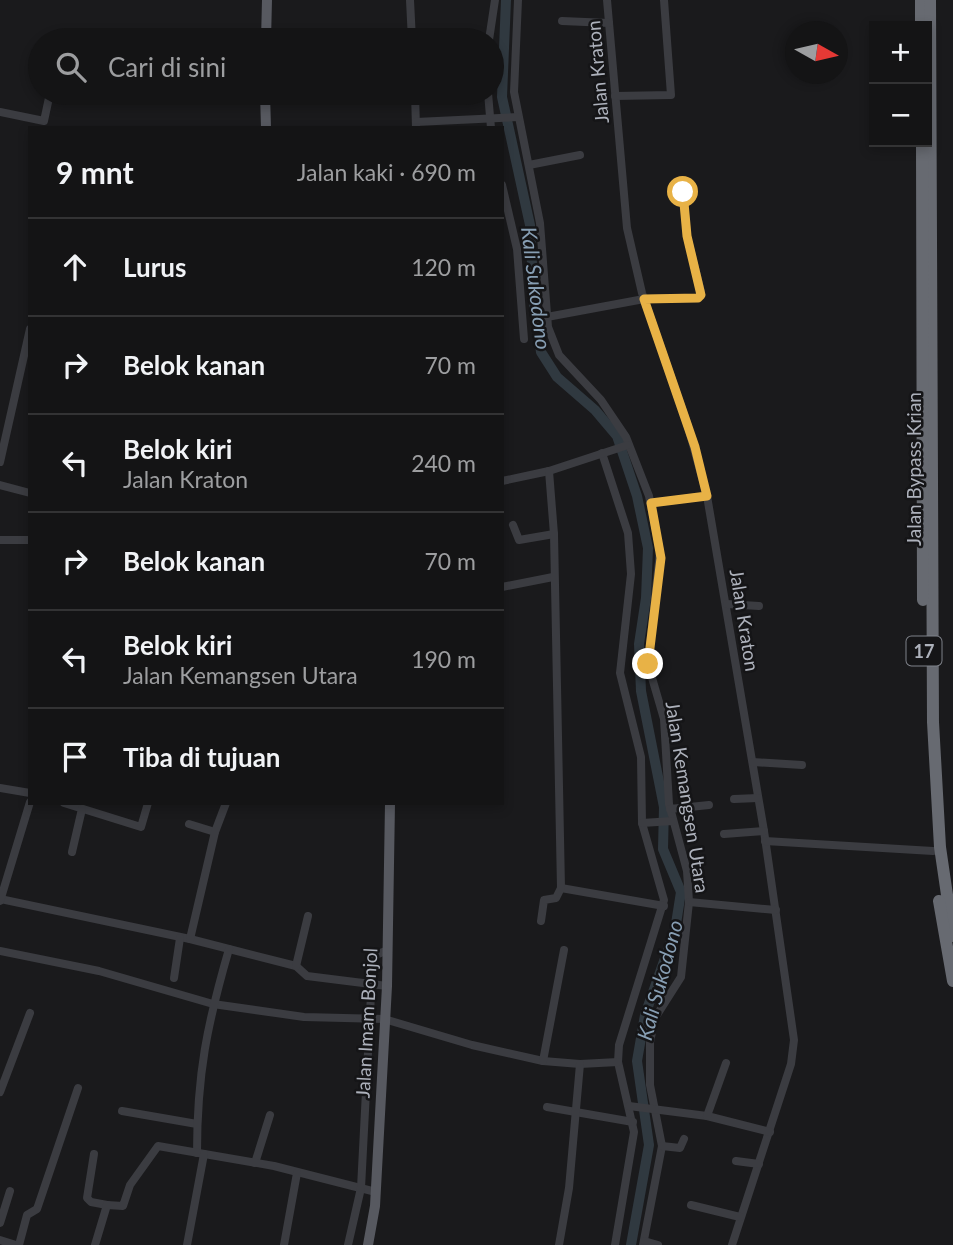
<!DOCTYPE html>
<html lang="id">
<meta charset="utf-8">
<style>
body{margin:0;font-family:Lato,sans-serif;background:#212122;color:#f1f3f6}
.controls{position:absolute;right:21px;top:21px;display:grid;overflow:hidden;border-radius:0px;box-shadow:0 4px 10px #0003}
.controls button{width:63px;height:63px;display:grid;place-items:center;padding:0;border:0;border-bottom:2px solid #333334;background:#141415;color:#f1f3f6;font:35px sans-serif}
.compass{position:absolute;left:785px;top:21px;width:63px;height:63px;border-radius:50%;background:#141415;box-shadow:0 4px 10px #0003;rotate:98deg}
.stop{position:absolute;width:21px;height:21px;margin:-16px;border:5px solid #e8b246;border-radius:50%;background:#fff}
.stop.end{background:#e8b246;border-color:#fff;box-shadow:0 2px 7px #0008}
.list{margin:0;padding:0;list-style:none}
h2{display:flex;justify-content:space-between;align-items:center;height:91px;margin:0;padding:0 28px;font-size:30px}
h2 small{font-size:23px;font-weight:400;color:#9d9ea0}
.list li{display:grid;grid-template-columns:46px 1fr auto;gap:21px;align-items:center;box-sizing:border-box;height:98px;padding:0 28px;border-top:2px solid #333334}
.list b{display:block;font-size:26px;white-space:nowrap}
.list p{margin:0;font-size:23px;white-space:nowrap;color:#9d9ea0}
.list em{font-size:23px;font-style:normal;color:#9d9ea0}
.icon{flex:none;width:38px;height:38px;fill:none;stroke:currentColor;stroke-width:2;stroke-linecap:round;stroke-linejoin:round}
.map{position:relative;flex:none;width:953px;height:1245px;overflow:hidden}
.search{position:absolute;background:#141415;box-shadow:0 4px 10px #0003;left:28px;top:28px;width:476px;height:77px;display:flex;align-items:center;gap:18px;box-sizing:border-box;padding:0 24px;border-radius:38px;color:#9d9ea0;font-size:26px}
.panel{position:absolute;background:#141415;box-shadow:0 4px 10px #0003;left:28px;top:126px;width:476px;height:679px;border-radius:0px}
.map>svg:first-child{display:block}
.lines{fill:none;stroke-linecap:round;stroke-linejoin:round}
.river{stroke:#303940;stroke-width:10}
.minor{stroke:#3b3c41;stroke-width:8}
.major{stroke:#575960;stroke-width:10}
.highway{stroke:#676a71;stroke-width:12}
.route{stroke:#e8b246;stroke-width:9}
.labels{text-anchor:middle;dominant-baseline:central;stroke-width:5;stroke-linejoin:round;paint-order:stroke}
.shield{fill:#151517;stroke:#7f828a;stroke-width:2}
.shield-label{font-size:18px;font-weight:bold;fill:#adb1bb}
.street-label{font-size:19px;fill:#adb1bb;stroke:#151517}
.water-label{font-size:21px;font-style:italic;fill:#879eb3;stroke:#151517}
</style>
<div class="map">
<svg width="953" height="1245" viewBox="0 0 953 1245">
<rect width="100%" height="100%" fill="#1a1a1c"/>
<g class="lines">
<polyline class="river" points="506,0 502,97 530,225 534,304 541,352 557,377 595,410 617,436 637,496 648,548 646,598 639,644 641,691 664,807 663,849 681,892 675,930 645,1015 637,1061 649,1145 631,1245"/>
<g class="minor">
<polyline points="410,0 412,40"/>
<polyline points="518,0 514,92 540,223 548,327 559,355 601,400 626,437 649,496 660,552 648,664 664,719 669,804 687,871 689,902 681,977 655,1018 650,1042 650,1085 662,1146 643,1245"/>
<polyline points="607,0 627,228 642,293 687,423 707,496 764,831 794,1040 791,1064 732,1245"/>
<polyline points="562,21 609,23"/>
<polyline points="489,40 495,0"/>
<polyline points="415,93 416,128"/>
<polyline points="488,93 491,128"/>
<polyline points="615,96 671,95 664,0"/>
<polyline points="0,112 44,121 50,93"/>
<polyline points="416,122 518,117"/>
<polyline points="529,165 580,155"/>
<polyline points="502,185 517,249 524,339"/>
<polyline points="547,317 644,299 698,298 701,292 687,236 683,192"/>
<polyline points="602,453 628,533 631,574 620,673 641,757 642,823 664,900 619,1045 618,1062 634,1132 615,1245"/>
<polyline points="0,462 30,329"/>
<polyline points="502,481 549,471 628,445"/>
<polyline points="0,485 30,493"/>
<polyline points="651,503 707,496"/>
<polyline points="513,525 519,540 554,534"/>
<polyline points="0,540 30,540"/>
<polyline points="502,587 553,577"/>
<polyline points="727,604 759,606"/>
<polyline points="753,762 802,765"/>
<polyline points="0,788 30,793"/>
<polyline points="734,799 758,798"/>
<polyline points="64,803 141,827 148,803"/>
<polyline points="670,809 709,805"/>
<polyline points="642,823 673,821"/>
<polyline points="189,824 215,832"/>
<polyline points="724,834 764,831"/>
<polyline points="765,841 933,851"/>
<polyline points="72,852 82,809"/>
<polyline points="561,888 664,906"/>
<polyline points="0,899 190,939 296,966 307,976 387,986"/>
<polyline points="0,901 30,802"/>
<polyline points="689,902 776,910"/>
<polyline points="541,921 544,900 556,898 561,888 554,534 549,471"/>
<polyline points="190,939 215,832 226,803"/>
<polyline points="0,951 99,971 213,1004 304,1017 384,1019 472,1045 543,1061 580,1064 618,1062"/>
<polyline points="296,966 308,916"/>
<polyline points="174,978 180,938"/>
<polyline points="543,1061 564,950"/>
<polyline points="0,1092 30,1013"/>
<polyline points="629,1106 707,1116 770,1132"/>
<polyline points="547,1107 633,1122"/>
<polyline points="122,1111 197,1124"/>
<polyline points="707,1116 726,1063"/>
<polyline points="662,1146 680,1148 684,1139"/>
<path d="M197,1153C197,1074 207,1025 229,949"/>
<polyline points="94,1154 87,1198 91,1202 107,1205"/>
<polyline points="736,1161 759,1164"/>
<polyline points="255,1163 270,1115"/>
<polyline points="691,1205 740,1217"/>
<polyline points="0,1223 10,1191"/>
<polyline points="0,1240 16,1245"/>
<polyline points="644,1241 658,1245"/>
<polyline points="19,1245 27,1215 37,1209 78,1088"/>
<polyline points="95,1245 107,1205 123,1206 130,1185 158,1146 274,1166 376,1192"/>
<polyline points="187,1245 204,1154"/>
<polyline points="284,1245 297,1173"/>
<polyline points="348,1245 361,1188 373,956 388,950"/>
<polyline points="559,1245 569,1188 580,1064"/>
</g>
<g class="major">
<polyline points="266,40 267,0"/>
<polyline points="265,93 266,128"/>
<polyline points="368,1245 375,1206 387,986 390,803"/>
</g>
<g class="highway">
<polyline points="921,0 921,26"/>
<polyline points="930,0 933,722 940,847 953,936"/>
<polyline points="922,142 923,600"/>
<polyline points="939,901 953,981"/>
</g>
</g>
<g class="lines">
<polyline class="route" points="648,664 661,558 651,503 707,496 695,447 644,299 698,298 701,295 687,236 683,192"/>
</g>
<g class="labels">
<rect class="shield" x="906.5" y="636.5" width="35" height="29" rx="5"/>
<g class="shield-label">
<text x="924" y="651">17</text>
</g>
<g class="street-label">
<text transform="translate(597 72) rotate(-95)">Jalan Kraton</text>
<text transform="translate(913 469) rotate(-90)">Jalan Bypass Krian</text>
<text transform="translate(745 620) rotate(81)">Jalan Kraton</text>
<text transform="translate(688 797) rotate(81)">Jalan Kemangsen Utara</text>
<text transform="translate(366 1023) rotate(-87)">Jalan Imam Bonjol</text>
</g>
<g class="water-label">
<text transform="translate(537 288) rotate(83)">Kali Sukodono</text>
<text transform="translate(659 980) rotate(-75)">Kali Sukodono</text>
</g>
</g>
</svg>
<div class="controls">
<button>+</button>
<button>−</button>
</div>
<svg class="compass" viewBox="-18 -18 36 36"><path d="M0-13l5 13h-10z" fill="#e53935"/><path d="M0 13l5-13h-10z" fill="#9d9ea0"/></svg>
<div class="stop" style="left:683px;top:192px"></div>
<div class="stop end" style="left:648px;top:664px"></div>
<div class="search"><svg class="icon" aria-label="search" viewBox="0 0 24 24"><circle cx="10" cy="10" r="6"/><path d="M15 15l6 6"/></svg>Cari di sini</div>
<section class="panel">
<h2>9 mnt<small>Jalan kaki · 690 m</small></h2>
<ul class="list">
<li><svg class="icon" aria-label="ahead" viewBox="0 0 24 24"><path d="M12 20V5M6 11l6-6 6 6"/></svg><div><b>Lurus</b></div><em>120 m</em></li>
<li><svg class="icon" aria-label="right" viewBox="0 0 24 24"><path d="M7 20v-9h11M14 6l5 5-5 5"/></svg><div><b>Belok kanan</b></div><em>70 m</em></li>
<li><svg class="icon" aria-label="left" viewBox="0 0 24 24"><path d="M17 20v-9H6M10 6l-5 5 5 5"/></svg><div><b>Belok kiri</b><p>Jalan Kraton</p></div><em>240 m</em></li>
<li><svg class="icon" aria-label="right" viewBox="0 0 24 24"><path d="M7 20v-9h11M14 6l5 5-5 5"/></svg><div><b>Belok kanan</b></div><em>70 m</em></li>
<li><svg class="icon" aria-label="left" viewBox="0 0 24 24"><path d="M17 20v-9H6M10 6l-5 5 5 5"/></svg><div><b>Belok kiri</b><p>Jalan Kemangsen Utara</p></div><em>190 m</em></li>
<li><svg class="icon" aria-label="arrive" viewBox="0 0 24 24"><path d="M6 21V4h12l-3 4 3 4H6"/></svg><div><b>Tiba di tujuan</b></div></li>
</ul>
</section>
</div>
